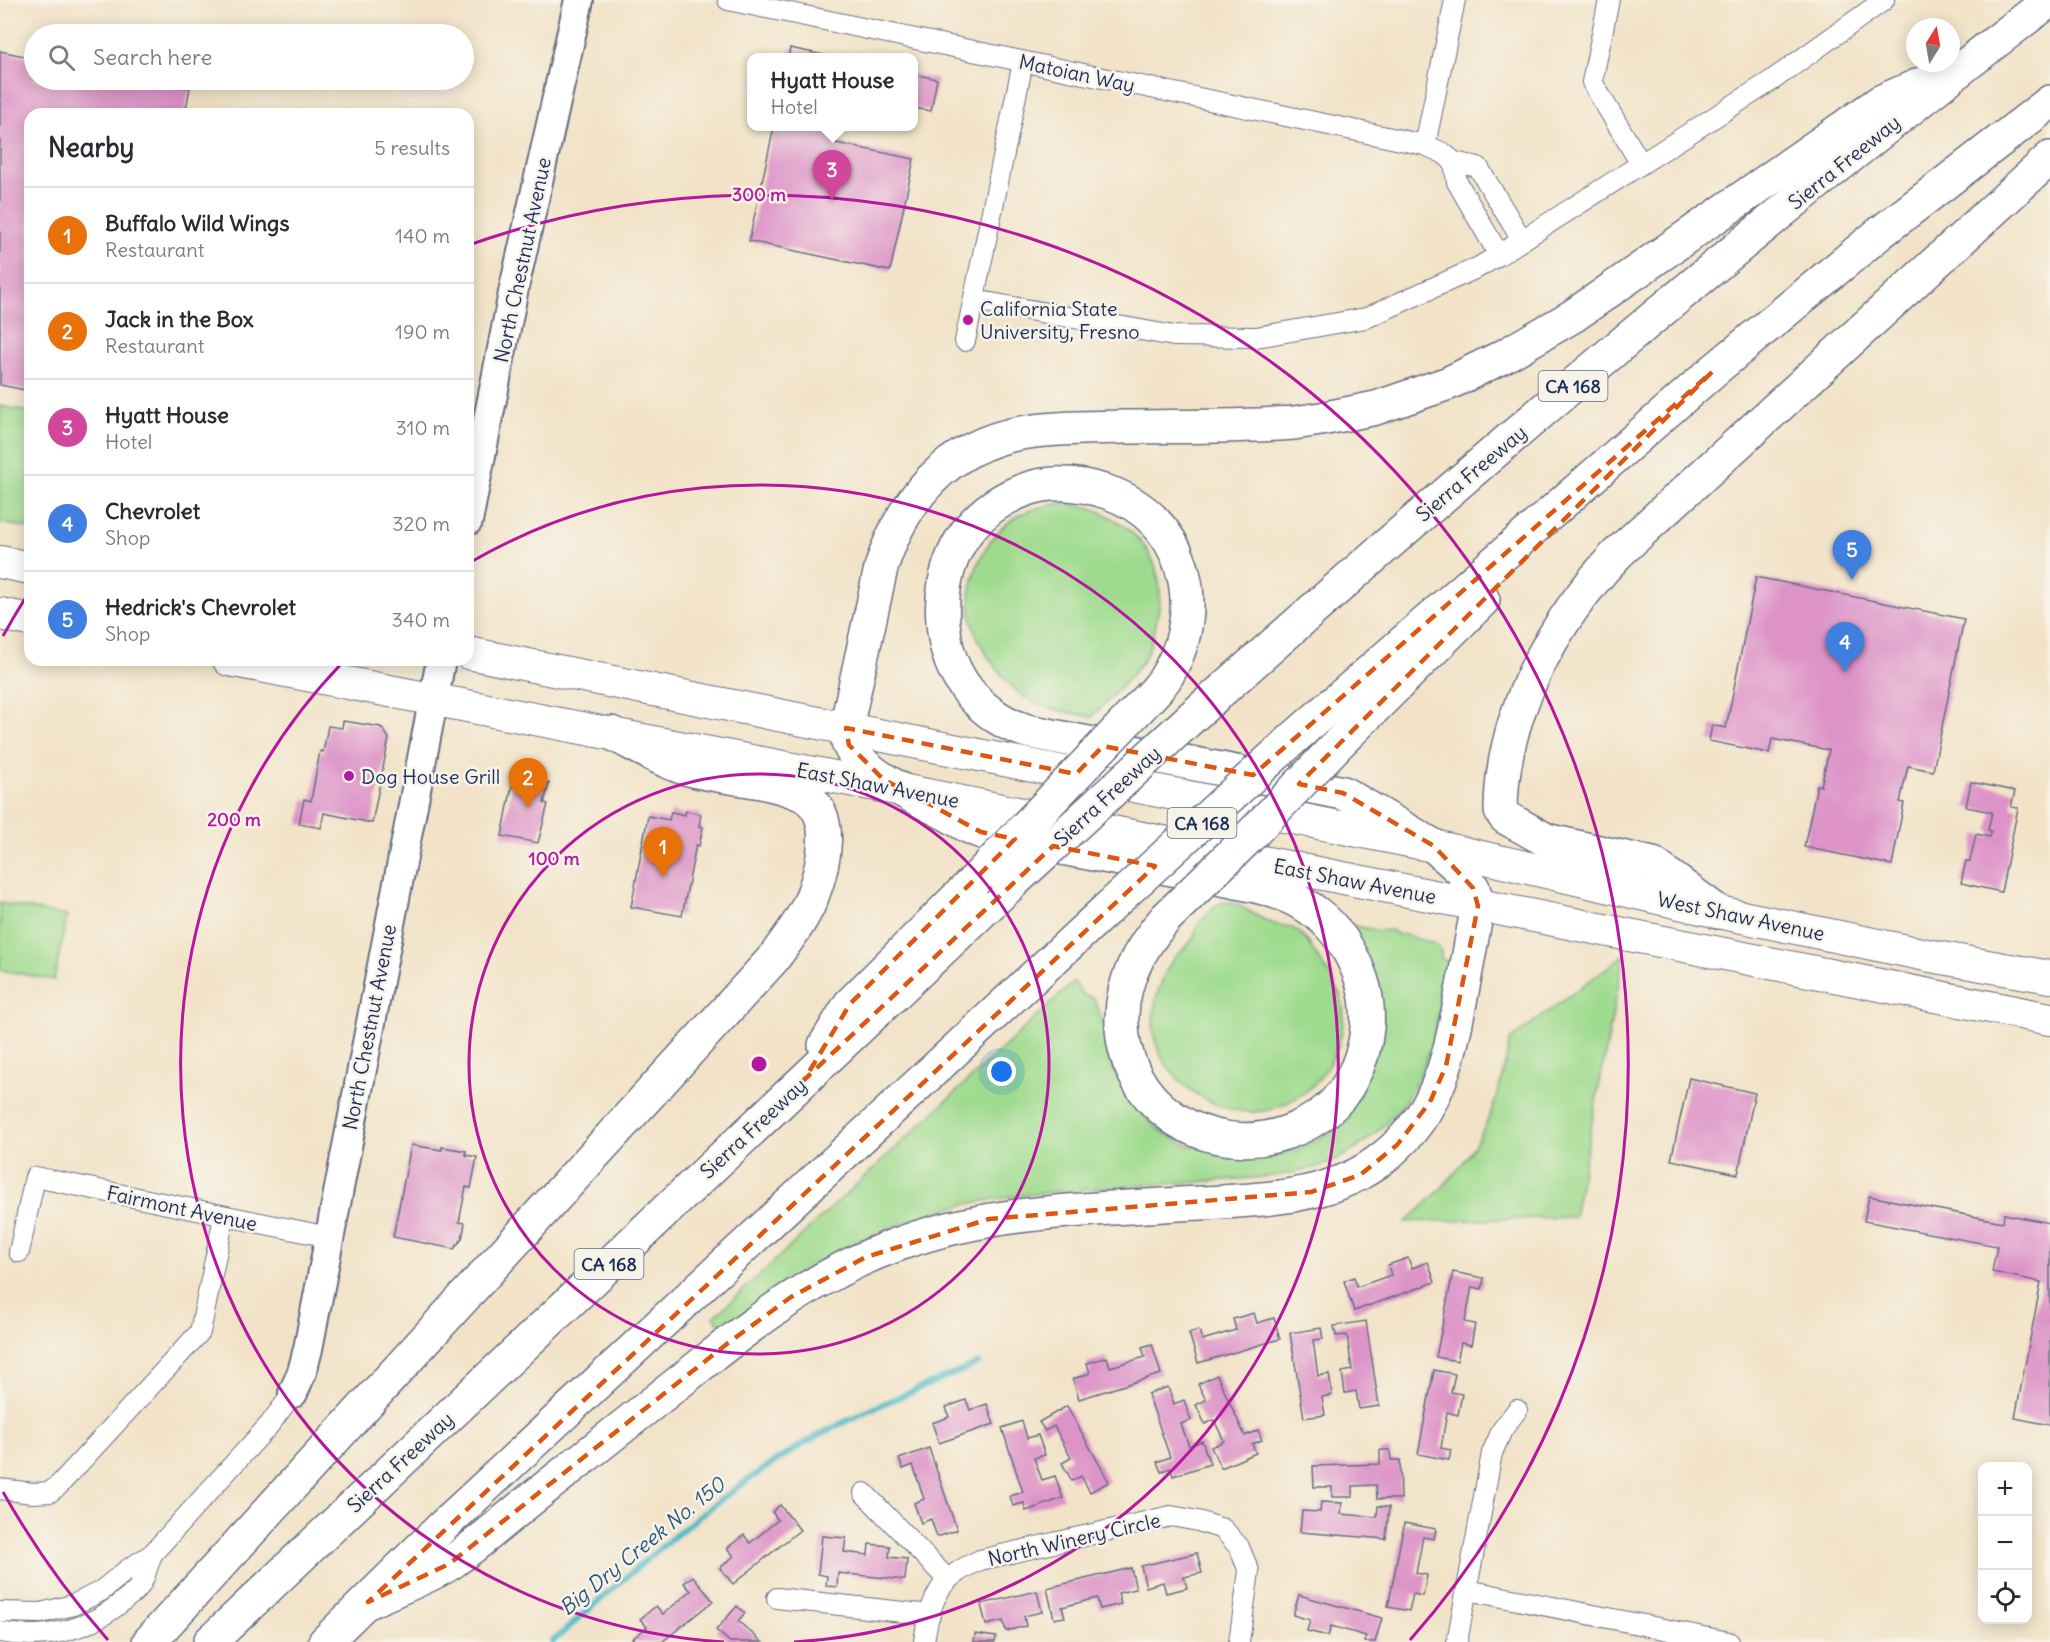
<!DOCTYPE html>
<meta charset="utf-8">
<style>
body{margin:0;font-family:Delius,sans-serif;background:#f7f7f7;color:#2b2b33}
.controls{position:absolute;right:18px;bottom:18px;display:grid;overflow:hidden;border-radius:12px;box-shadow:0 3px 15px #0003}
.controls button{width:54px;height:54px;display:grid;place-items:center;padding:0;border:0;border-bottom:2px solid #e1e1e2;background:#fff;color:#2b2b33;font:30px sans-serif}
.compass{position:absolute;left:1906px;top:18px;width:54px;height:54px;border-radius:50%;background:#fff;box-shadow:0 3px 15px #0003;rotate:11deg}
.you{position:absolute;left:1002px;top:1072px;width:21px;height:21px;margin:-15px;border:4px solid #fff;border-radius:50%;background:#1a73e8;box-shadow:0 0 0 9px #1a73e833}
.badge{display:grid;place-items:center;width:39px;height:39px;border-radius:50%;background:#2563eb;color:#fff;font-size:20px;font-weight:700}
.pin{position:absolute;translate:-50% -50px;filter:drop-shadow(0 2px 3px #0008)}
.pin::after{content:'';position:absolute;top:32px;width:21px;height:18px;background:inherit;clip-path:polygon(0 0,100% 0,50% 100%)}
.popup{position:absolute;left:747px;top:53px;width:171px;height:78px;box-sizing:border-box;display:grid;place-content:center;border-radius:12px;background:#fff;filter:drop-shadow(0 2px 4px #0005);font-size:20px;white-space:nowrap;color:#7c7c81}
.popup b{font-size:22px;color:#2b2b33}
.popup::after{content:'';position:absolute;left:50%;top:100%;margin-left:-12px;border:12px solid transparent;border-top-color:#fff}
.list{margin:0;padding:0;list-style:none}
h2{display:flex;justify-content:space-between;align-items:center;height:78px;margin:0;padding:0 24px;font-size:26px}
h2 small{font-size:20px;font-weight:400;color:#7c7c81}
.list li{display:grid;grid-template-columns:39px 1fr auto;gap:18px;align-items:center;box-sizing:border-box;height:96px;padding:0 24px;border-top:2px solid #e1e1e2}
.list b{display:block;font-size:22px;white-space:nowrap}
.list p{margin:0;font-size:20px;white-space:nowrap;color:#7c7c81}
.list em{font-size:20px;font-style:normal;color:#7c7c81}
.icon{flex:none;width:33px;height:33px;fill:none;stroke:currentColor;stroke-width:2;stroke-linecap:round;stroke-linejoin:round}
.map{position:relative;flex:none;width:2050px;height:1642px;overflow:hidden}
.search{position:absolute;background:#fff;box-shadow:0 3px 15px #0003;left:24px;top:24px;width:450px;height:66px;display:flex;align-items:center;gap:15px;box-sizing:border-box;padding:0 21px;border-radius:33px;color:#7c7c81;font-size:22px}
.panel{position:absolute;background:#fff;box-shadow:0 3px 15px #0003;left:24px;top:108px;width:450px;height:558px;border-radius:18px}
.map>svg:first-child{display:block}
.green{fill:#9fdb8e;stroke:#5d8576;stroke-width:1.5}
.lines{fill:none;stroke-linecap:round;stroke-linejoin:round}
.stream{stroke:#4db9c8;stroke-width:6}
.building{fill:#dd93c7}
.street-casing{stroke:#666e83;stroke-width:22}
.secondary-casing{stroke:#666e83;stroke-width:32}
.primary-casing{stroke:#666e83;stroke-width:34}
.highway-casing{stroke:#666e83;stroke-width:36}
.street{stroke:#fff;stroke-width:20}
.secondary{stroke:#fff;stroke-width:28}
.primary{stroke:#fff;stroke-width:32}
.highway{stroke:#fff;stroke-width:33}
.highway-bridge-casing{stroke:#666e83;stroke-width:36;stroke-linecap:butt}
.highway-bridge{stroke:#fff;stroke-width:33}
.marked{fill:none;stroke:#de5710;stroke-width:4.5;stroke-dasharray:12 8;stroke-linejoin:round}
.ring{fill:none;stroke:#b5179e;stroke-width:3}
.poi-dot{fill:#b5179e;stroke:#f7f3e8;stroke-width:2}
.labels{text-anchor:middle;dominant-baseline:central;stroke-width:5;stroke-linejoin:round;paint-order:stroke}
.shield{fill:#f7f3e8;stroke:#5d6a87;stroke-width:1.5}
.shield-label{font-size:18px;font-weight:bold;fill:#1b2f5e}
.street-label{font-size:20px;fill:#1b2f5e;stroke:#f7f3e8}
.poi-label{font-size:20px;fill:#1b2f5e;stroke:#f7f3e8;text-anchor:start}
.water-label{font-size:21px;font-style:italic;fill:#2a587e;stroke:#f7f3e8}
.centre{fill:#b5179e;stroke:#f7f3e8;stroke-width:3}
.ring-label{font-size:18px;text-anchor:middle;font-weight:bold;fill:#b5179e;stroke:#f7f3e8;stroke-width:5;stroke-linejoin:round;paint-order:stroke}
</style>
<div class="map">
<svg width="2050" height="1642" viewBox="0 0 2050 1642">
<rect width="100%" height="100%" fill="#f7f3e8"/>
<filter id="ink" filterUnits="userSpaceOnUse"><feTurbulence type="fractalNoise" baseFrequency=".0167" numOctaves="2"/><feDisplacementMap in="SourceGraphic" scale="12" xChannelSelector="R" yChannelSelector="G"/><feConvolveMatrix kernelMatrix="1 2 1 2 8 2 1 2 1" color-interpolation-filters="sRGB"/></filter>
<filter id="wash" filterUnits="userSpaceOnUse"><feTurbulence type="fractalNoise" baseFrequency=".008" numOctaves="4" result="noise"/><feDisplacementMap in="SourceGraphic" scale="24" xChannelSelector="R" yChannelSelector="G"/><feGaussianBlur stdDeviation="1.35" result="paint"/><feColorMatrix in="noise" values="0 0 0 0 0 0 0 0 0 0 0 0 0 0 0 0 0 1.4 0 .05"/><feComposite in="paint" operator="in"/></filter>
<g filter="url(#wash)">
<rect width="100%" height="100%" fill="#f2e3c8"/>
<g class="green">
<polygon points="0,406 30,412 30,528 0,523"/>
<path d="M1063,503C1074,505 1089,506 1099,511C1142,532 1167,565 1158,614C1155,631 1151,648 1142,662C1128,682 1108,699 1092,717C1068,712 1038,709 1019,693C1004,680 983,653 976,634C959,591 981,538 1019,515C1033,508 1048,505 1063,503Z"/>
<path d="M1230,902C1246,907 1258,919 1274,924C1281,926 1290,926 1296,930C1306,936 1311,948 1318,958C1328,972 1340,988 1343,1006C1347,1038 1329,1074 1304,1093C1289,1103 1268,1113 1249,1112C1200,1109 1145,1065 1154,1012C1156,994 1164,971 1175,957C1181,951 1189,945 1194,937C1196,932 1194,934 1196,929C1199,921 1213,906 1221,903C1221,903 1229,902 1230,902Z"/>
<polygon points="0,903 67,916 54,980 0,970"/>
<path d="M1352,925L1378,931L1391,930L1399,935L1404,934C1417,943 1444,937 1441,959L1449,961C1440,1003 1435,1049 1414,1087C1397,1117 1363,1149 1331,1162C1293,1177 1250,1178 1210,1181C1137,1186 1062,1188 989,1200C888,1216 802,1267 723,1329L714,1317L1074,982L1083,995L1094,998L1104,1026L1110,1062L1129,1100L1155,1127L1184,1144L1235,1155L1296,1150L1327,1134L1342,1120L1361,1092L1350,927Z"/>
<path d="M1624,955L1574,1217L1405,1222C1447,1188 1482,1147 1497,1095C1503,1077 1506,1058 1510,1040Z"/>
</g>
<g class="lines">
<path class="stream" d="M552,1642C637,1568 721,1489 821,1434C870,1407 927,1386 979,1363"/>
</g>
<g id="blocks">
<g class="building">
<polygon points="790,48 829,56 829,58 788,58"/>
<polygon points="0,51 34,58 34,80 145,80 190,88 185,114 30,114 30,391 0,385"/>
<polygon points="913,74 937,79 931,111 913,108"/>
<polygon points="774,127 840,127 836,143 914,159 890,271 749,241"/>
<polygon points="1756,577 1964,619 1933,771 1908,766 1900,802 1904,803 1892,865 1804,847 1817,785 1821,786 1829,750 1772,739 1769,753 1709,741 1712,725 1726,728"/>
<polygon points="343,721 381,727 389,738 372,823 324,813 321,828 299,824 304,799 311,801 320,751 323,752 328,726 342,728"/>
<polygon points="514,776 549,783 544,803 548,804 538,843 502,836"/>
<polygon points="1971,782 2015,791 2011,807 2018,808 2001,892 1961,883 1966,861 1970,861 1976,834 1990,837 1991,831 1988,830 1992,812 1966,807"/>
<polygon points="686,811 701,814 699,826 703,827 699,846 696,845 682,916 631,907 648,816 669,820 671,812 685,815"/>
<polygon points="1689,1078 1755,1093 1738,1174 1671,1160"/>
<polygon points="411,1145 442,1150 442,1147 466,1151 466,1155 477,1157 471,1188 466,1187 459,1222 465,1223 462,1239 454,1249 393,1237"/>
<polygon points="1869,1196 2003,1222 2004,1214 2050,1223 2050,1425 2015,1418 2041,1282 1992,1272 1997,1246 1864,1221"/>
<polygon points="1408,1258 1412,1268 1428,1262 1435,1282 1354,1311 1344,1281 1354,1277 1357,1287 1391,1275 1388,1265"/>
<polygon points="1453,1272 1484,1278 1482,1289 1472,1287 1465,1322 1475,1324 1471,1345 1461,1343 1457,1361 1436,1357"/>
<polygon points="1254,1313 1257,1323 1274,1318 1280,1339 1198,1363 1189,1333 1199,1330 1202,1340 1236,1330 1233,1319"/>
<polygon points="1366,1321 1379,1406 1359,1409 1356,1391 1345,1393 1342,1372 1352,1370 1347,1335 1336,1336 1334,1326"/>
<polygon points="1321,1328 1323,1339 1313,1340 1318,1376 1329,1374 1332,1395 1322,1397 1325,1415 1304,1418 1290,1333"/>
<polygon points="1152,1344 1161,1374 1079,1399 1073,1379 1090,1373 1087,1363 1107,1357 1110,1367 1145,1357 1142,1347"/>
<polygon points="1434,1370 1455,1374 1451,1392 1462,1394 1458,1415 1447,1412 1441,1448 1451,1450 1449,1460 1418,1454"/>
<polygon points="1217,1375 1245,1436 1258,1430 1262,1440 1252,1444 1256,1453 1221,1468 1211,1447 1224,1441 1214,1420 1205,1424 1196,1405 1206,1400 1198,1384"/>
<polygon points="1168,1387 1174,1404 1184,1400 1191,1420 1181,1424 1189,1446 1202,1441 1210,1464 1173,1476 1170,1468 1161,1472 1157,1462 1170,1457 1148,1394"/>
<polygon points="966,1400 970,1410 987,1404 994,1424 939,1443 932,1423 949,1417 946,1407"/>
<polygon points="1067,1406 1109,1482 1090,1492 1081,1476 1072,1481 1062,1463 1071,1458 1054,1426 1045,1431 1039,1422"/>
<polygon points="1022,1421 1027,1438 1038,1435 1045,1455 1034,1458 1042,1480 1055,1476 1063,1498 1026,1511 1024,1503 1013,1506 1010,1496 1023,1492 1002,1428"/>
<polygon points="929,1448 957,1530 937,1537 931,1519 921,1523 914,1503 924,1499 913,1465 903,1469 899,1459"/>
<polygon points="1380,1450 1390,1450 1391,1460 1400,1460 1401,1499 1377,1499 1376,1485 1353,1486 1353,1497 1332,1497 1332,1487 1314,1487 1313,1466 1380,1464"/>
<polygon points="1321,1502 1342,1503 1341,1514 1377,1517 1378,1506 1389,1507 1386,1539 1300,1532 1302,1511 1320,1512"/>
<polygon points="780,1505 800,1530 733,1584 720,1568 734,1556 727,1548 744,1535 750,1543 778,1520 772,1512"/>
<polygon points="1404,1523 1436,1529 1434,1539 1423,1537 1416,1573 1427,1575 1423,1596 1413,1594 1409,1611 1388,1607"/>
<polygon points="822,1536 846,1538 844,1552 868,1555 869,1544 890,1546 889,1557 907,1559 905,1580 838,1573 837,1587 826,1586 827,1576 818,1574"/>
<polygon points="1197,1553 1202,1573 1184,1577 1187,1588 1166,1593 1163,1582 1146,1587 1141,1566"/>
<polygon points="1131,1568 1136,1589 1118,1593 1121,1604 1100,1609 1097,1598 1062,1607 1065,1617 1054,1619 1047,1588"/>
<polygon points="693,1576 713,1601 662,1642 635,1642 632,1639 647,1627 640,1619 656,1606 663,1614 691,1591 684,1583"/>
<polygon points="1037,1591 1042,1612 1024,1616 1026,1626 1006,1631 1003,1621 986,1625 981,1604"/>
<polygon points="1299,1595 1382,1618 1375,1642 1364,1642 1366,1636 1331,1626 1328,1636 1307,1631 1310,1620 1293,1615"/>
<polygon points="737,1606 745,1613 738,1621 762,1642 730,1642 716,1630"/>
<polygon points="975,1634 996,1637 995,1642 974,1642"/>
</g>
</g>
</g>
<g filter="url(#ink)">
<use href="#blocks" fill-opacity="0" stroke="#666e83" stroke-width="1.5"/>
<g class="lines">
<defs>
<g id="street">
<polyline points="728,0 1425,145 1443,153 1454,162 1478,167 1522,240"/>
<polyline points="1609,0 1592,82 1641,164"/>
<polyline points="1425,145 1455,0"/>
<polyline points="1454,162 1457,182 1499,255"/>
<polyline points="974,300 1174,336 1256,337 1366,318 1479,267 1499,255 1771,81 1884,0"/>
<polyline points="965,341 1023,62"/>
<polyline points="19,1252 35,1177 329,1237"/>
<polyline points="0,1489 33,1493 50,1492 59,1485 200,1332 224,1217"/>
<polyline points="864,1493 948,1580"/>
<polyline points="1467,1590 1729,1642"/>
<polyline points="777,1598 930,1615"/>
<polyline points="0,1612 41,1613 73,1605 101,1591 127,1570 152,1554 270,1424 293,1393"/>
<path d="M0,1632C44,1641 89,1630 123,1601C129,1596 137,1591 140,1585C146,1576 148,1564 152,1554"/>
<path d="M924,1642C927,1619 934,1587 955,1574C962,1568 972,1564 980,1560L1171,1516L1198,1521L1223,1529L1239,1547L1249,1571L1239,1642"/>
<polyline points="1457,1642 1492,1453 1502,1430 1517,1410"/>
</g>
<g id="secondary">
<polyline points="468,521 514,288 579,0"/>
<polyline points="293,1393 302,1372 308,1349 441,660"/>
</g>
<g id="primary">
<polyline points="0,562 30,568"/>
<polyline points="0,614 30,620"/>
<polyline points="468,653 1434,846 1718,912 1931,956 2050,977"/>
<polyline points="229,660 902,790 2050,1019"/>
</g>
<g id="highway">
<path d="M1192,717C1470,469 1754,226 2050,0"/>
<polyline points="1295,737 1712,372 1880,233 2050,102"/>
<polyline points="1337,745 1483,600"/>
<path d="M1718,912L1653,864L1546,840L1505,817L1501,811C1501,715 1553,621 1618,553L2050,158"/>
<path d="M1166,918C1142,945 1123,977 1122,1015C1118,1104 1208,1161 1288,1132C1316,1122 1339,1104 1352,1078C1369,1047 1372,1010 1361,978C1340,919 1301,894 1242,883C1184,871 1125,860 1067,849C1039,843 1009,841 982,832C970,829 958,820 947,814C920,800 862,774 849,745C847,741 847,733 846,728L881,568C902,500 947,446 1021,433C1055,427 1090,428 1125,427C1182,426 1238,427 1294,423L1321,419L1376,408L1405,398L1449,383L1504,356L1573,316L1880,102L1963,66"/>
<polyline points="825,1045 850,1004 974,881"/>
<path d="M368,1602C393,1590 430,1577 452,1562C479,1543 504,1521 530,1500C584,1457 638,1415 692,1372C755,1321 819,1273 896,1245C982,1213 1072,1210 1163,1205C1231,1200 1319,1205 1376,1163C1436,1120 1448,1065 1461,997C1467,967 1472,936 1478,906L1473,888L1461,870L1434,846L1343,793L1027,731C984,718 952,682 945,638C938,600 945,561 968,530C983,511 1004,497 1027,489C1053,480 1080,483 1107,492C1183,517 1207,603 1170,670C1163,684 1152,695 1141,706"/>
<path d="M149,1642L773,959C787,940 803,920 812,897C823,868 838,811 801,794C765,778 723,779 685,768C663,762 632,743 611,733"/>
<polyline points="210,1642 1008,887"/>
<polyline points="325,1642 442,1527 1108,908"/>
</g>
</defs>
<use href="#street" class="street-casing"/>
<use href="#secondary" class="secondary-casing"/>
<use href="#primary" class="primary-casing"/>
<use href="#highway" class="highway-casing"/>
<use href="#street" class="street"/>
<use href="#secondary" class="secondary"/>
<use href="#primary" class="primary"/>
<use href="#highway" class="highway"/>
<defs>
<g id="highway-bridge">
<polyline points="974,881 1141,706"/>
<polyline points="1008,887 1192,717"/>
<polyline points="1108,908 1295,737"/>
<polyline points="1166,918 1248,838 1337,745"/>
</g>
</defs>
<use href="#highway-bridge" class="highway-bridge-casing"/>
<use href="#highway-bridge" class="highway-bridge"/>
</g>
</g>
<path class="marked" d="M1712,372L1299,784L1343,793L1434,846L1473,888L1478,906L1446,1066L1430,1102L1397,1145L1360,1175L1311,1192L989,1219L866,1257L791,1297L728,1343L449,1564L368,1602L1155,866L1053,846L804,1080L850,1004L1015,839L981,832L883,779L849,745L846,728L1076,774L1103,746L1253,775Z"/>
<g class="ring">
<circle cx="759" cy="1064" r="290"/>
<path d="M724 1642A579 579 0 0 1 343 662M469 563A579 579 0 1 1 794 1642"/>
<path d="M108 1640A869 869 0 0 1 3 1492M3 636A869 869 0 0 1 26 597M469 245A869 869 0 0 1 1410 1640"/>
</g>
<g class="poi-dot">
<circle cx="968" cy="320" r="6"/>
<circle cx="349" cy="776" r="6"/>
</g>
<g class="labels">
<g class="shield">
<rect x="1538.5" y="371" width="69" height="30" rx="4.5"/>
<rect x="1167.5" y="808" width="69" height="30" rx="4.5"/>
<rect x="574.5" y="1249" width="69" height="30" rx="4.5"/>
</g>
<g class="shield-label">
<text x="1573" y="386">CA 168</text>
<text x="1202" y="823">CA 168</text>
<text x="609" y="1264">CA 168</text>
</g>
<g class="street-label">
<text transform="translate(1077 73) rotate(12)">Matoian Way</text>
<text transform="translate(1844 162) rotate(-39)">Sierra Freeway</text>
<text transform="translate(522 260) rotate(-78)">North Chestnut Avenue</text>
<text transform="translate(1471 473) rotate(-40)">Sierra Freeway</text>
<text transform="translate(878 785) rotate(11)">East Shaw Avenue</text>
<text transform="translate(1107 796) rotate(-43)">Sierra Freeway</text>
<text transform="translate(1355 881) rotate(11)">East Shaw Avenue</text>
<text transform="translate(1741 916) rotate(12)">West Shaw Avenue</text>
<text transform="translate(369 1027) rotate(-79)">North Chestnut Avenue</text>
<text transform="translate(753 1128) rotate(-43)">Sierra Freeway</text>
<text transform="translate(182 1208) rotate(12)">Fairmont Avenue</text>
<text transform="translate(400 1462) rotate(-43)">Sierra Freeway</text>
<text transform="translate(1074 1539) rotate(-13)">North Winery Circle</text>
</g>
<g class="poi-label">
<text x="980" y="308">California State<tspan x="980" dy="23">University, Fresno</tspan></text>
<text x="361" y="776">Dog House Grill</text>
</g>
<g class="water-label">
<text transform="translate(642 1546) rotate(-39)">Big Dry Creek No. 150</text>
</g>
</g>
<circle cx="759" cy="1064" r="9" class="centre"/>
<g class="ring-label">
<text x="759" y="201">300 m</text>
<text x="234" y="826">200 m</text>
<text x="554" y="865">100 m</text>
</g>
</svg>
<div class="controls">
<button>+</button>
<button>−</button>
<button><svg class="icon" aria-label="locate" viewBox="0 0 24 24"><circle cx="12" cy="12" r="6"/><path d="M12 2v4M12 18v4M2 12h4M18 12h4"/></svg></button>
</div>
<svg class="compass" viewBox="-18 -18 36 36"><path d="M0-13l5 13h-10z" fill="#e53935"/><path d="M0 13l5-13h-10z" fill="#7c7c81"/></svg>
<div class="you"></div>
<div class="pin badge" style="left:663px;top:877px;background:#e8710a">1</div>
<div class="pin badge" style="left:528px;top:808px;background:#e8710a">2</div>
<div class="pin badge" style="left:832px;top:200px;background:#d1479c">3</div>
<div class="popup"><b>Hyatt House</b>Hotel</div>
<div class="pin badge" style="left:1845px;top:672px;background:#3f7fe0">4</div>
<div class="pin badge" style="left:1852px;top:580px;background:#3f7fe0">5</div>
<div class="search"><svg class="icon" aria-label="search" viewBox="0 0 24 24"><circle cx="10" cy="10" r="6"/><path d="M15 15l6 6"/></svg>Search here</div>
<section class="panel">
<h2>Nearby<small>5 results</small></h2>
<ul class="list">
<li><span class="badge" style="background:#e8710a">1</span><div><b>Buffalo Wild Wings</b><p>Restaurant</p></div><em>140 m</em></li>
<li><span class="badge" style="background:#e8710a">2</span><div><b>Jack in the Box</b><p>Restaurant</p></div><em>190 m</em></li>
<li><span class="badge" style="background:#d1479c">3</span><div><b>Hyatt House</b><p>Hotel</p></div><em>310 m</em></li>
<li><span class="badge" style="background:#3f7fe0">4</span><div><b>Chevrolet</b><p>Shop</p></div><em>320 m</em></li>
<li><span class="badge" style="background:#3f7fe0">5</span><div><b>Hedrick's Chevrolet</b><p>Shop</p></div><em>340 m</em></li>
</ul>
</section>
</div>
